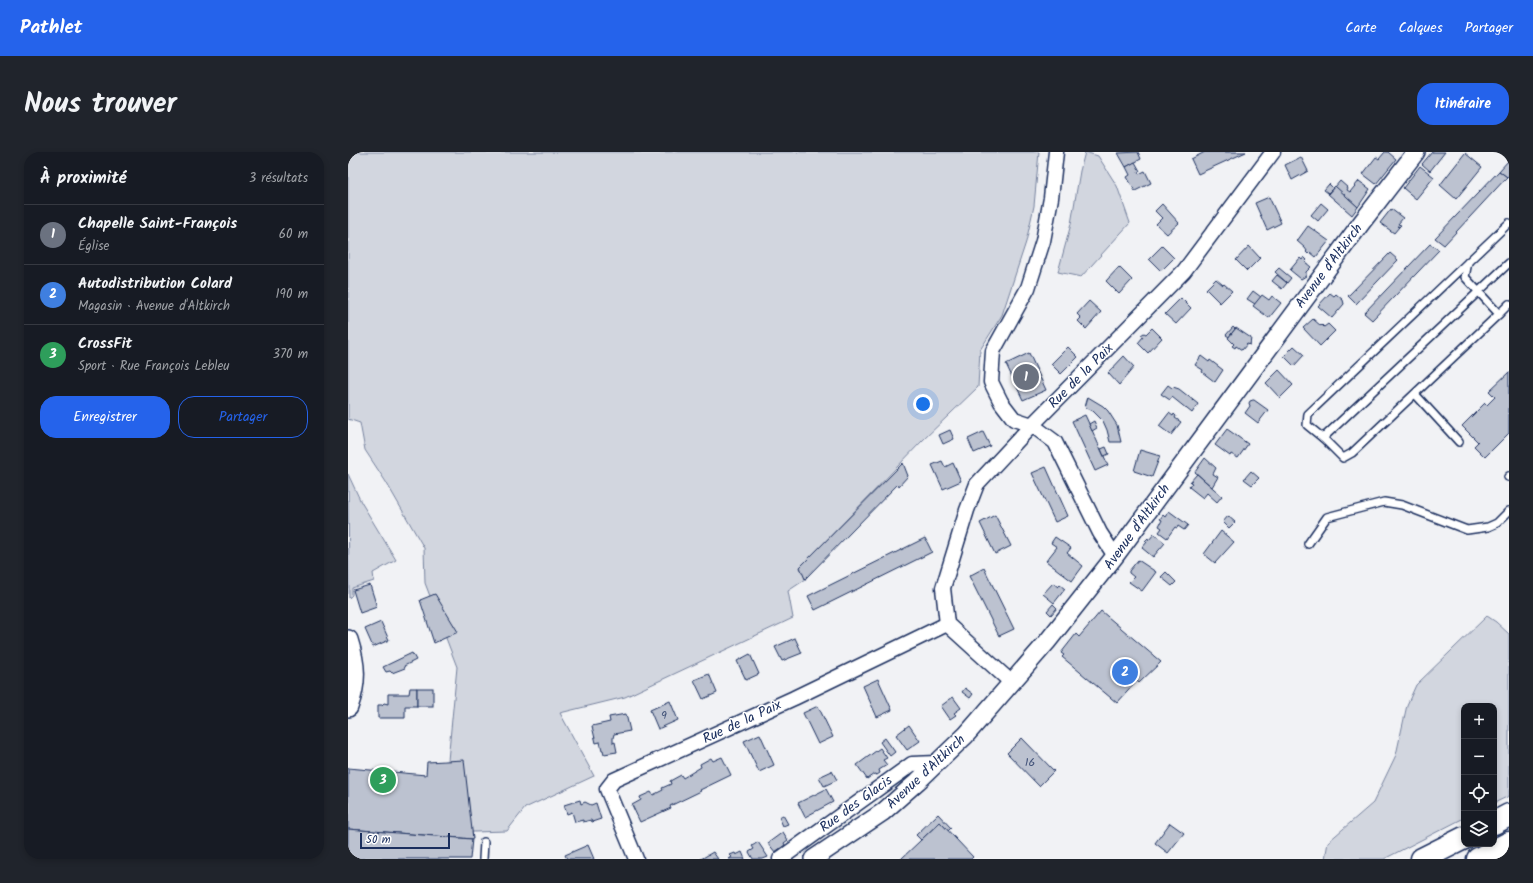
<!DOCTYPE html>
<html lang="fr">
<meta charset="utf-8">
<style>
body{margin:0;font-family:Kalam,sans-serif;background:#20242c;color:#f1f3f6}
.controls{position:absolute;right:12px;bottom:12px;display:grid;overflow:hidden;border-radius:8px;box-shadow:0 2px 6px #0003}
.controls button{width:36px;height:36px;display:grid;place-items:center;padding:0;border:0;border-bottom:1px solid #363941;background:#171b24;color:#f1f3f6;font:20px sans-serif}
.scale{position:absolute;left:12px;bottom:10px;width:90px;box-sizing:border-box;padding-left:4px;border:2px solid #1b2f5e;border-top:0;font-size:11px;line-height:14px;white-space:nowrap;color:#1b2f5e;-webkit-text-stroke:3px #fff;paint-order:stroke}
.you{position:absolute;left:575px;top:252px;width:14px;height:14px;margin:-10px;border:3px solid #fff;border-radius:50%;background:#1a73e8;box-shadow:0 0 0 6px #1a73e833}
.badge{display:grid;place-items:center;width:26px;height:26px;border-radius:50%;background:#2563eb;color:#fff;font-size:13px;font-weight:700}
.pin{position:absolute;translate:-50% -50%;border:2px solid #fff;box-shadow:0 1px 4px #0006}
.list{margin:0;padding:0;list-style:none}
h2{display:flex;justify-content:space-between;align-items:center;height:52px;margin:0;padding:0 16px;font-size:17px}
h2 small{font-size:13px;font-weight:400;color:#9ea1a6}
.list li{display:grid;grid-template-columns:26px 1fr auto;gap:12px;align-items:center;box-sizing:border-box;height:60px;padding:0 16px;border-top:1px solid #363941}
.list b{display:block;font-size:15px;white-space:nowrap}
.list p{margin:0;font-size:13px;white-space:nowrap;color:#9ea1a6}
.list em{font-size:13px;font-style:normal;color:#9ea1a6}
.actions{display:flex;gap:8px;padding:12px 16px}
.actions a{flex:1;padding:9px 0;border:1px solid #2563eb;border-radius:16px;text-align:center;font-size:14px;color:#2563eb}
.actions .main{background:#2563eb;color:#fff}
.icon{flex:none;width:22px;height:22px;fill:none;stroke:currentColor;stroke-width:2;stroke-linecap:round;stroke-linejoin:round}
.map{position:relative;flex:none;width:1161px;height:707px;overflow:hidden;border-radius:16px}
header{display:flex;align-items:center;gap:24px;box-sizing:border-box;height:56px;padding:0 20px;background:#2563eb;color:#fff}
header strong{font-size:19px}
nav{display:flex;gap:22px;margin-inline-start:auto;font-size:14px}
.intro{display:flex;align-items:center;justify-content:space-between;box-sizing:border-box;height:96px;padding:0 24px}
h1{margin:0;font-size:28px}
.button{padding:10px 18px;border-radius:16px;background:#2563eb;color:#fff;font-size:14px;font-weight:700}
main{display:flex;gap:24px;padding:0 24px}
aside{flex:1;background:#171b24;border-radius:16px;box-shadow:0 2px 6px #0003}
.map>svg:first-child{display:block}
.green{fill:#d2d6df;stroke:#76829e}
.building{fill:#bcc2d0;stroke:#1b2f5e}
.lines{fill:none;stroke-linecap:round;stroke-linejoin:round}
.service-casing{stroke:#1b2f5e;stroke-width:10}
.minor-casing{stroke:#1b2f5e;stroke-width:17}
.tertiary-casing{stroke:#1b2f5e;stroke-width:20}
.secondary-casing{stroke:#1b2f5e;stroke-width:22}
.motorway-casing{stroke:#1b2f5e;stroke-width:25}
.service{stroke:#fff;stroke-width:7}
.minor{stroke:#fff;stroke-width:14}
.tertiary{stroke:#fff;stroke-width:17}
.secondary{stroke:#fff;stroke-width:19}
.motorway{stroke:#fff;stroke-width:22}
.labels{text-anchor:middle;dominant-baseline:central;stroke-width:3;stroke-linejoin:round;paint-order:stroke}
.number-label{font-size:12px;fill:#43547a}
.street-label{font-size:14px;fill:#1b2f5e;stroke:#fff}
</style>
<header>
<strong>Pathlet</strong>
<nav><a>Carte</a><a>Calques</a><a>Partager</a></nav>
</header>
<div class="intro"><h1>Nous trouver</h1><a class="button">Itinéraire</a></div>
<main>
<aside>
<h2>À proximité<small>3 résultats</small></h2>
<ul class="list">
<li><span class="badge" style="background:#6b7280">1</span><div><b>Chapelle Saint-François</b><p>Église</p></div><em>60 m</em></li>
<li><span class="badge" style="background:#3f7fe0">2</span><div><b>Autodistribution Colard</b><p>Magasin · Avenue d'Altkirch</p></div><em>190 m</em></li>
<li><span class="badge" style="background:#2e9e5b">3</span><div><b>CrossFit</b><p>Sport · Rue François Lebleu</p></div><em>370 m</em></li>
</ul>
<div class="actions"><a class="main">Enregistrer</a><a>Partager</a></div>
</aside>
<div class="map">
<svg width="1161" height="707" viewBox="0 0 1161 707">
<rect width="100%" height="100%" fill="#f1f2f5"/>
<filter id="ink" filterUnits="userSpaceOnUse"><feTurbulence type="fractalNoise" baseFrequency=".025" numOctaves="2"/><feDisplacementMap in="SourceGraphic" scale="8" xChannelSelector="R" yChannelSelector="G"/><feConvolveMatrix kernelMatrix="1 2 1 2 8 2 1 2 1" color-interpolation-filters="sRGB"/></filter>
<g filter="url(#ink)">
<g class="green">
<polygon points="0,0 691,0 686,54 678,90 654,163 632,198 630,235 574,289 452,416 458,427 440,439 445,466 277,545 212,561 246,624 177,656 159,679 93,681 109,515 77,431 76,396 38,330 17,298 12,271 0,267"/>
<polygon points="737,0 750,4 769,34 782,71 733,125 710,120 723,72 732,19"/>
<polygon points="0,322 13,350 48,408 25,421 26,429 4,436 4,443 1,446"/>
<polygon points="1139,464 1148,470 1161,482 1161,644 1146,651 1146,554 1116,554 1116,666 1036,707 977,707 980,690 1025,651 1048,603 1059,553 1068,533"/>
</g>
<g class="building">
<polygon points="790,0 793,7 778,15 770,1"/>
<polygon points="857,0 898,0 850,22 843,7"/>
<polygon points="1037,0 1040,0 1048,7 1028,32 1015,22 1028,5 1031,7"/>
<polygon points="1084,0 1097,0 1082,19 1074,12"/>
<polygon points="1117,1 1134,15 1108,47 1092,33"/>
<polygon points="953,5 960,19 944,28 937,13"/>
<polygon points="1161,8 1161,23 1159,25 1151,19"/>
<polygon points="787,10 792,19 790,20 791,22 797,19 803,31 787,39 779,25 782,23 778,15"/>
<polygon points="1072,14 1086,25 1068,47 1055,36"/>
<polygon points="1151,19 1159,25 1096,93 1087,86"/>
<polygon points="992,29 1000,36 999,38 1002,40 1011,29 1022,37 1010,55 987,35"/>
<polygon points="981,32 985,36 980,41 976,38"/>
<polygon points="987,34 1010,55 1004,63 980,42"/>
<polygon points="921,45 933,71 919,78 907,51"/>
<polygon points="973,51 980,57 970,69 963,63"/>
<polygon points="814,52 831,71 819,82 808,72 814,66 807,59"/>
<polygon points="1043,57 1055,66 1050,72 1053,73 1051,75 1049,74 1051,75 1046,81 1032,71"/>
<polygon points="960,74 981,89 968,105 962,100 960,102 958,100 959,99 957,96 949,89"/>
<polygon points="1082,92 1091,98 1024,168 1016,161"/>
<polygon points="814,94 826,106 813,119 801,107"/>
<polygon points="901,94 912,106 899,119 888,108"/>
<polygon points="1042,101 1050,108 1008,152 1000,144"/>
<polygon points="956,105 959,108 957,110 963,115 958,120 958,124 953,127 942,118 952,106 954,108"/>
<polygon points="771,115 784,128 771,142 758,129"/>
<polygon points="931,116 943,126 939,131 927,120"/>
<polygon points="929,123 939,131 934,137 924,129"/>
<polygon points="868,127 875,133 876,132 884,139 872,151 858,137"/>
<polygon points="905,139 913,145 907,152 899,147"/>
<polygon points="982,141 986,144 988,142 995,148 996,152 984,166 970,154"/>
<polygon points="914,143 921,148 924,144 933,151 921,166 905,154"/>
<polygon points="833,146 843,156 828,172 817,162"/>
<polygon points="741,149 753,160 738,177 730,169 733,166 729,162"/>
<polygon points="965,167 973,174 974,173 976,175 980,172 987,179 972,194 955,176"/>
<polygon points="885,175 887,177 881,185 878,183"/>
<polygon points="804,176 814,186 800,201 790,191 795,185 793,183 796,181 798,182"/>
<polygon points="888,176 903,186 902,193 899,192 894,198 888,194 887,196 884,194 886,192 880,186"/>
<polygon points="946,194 956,203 946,214 936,204"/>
<polygon points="720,195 730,205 713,222 703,212"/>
<polygon points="681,201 698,238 675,248 658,212"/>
<polygon points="776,204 786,215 771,233 760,221"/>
<polygon points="853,204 861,210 862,208 875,218 867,230 854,220 855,218 847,213"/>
<polygon points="931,218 945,233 932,246 918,231"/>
<polygon points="1161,220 1161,281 1137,305 1126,294 1130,290 1114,274 1137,251 1139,253 1147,245 1141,239"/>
<polygon points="820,233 824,236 825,235 831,237 850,252 844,261 824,245 822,248 813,242"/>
<polygon points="740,245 755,254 760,259 769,273 773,290 762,290 759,278 755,269 745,259 737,255"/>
<polygon points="905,248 906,248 920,258 910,271 897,261 902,254 901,251 902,249"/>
<polygon points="821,261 825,264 826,262 828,264 827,266 833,270 823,283 811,274"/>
<polygon points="737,263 760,313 747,319 724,269"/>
<polygon points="746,269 749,276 744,279 741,272"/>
<polygon points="879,277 900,292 890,306 883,302 882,304 867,293"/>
<polygon points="602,278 606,287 595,292 591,283"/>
<polygon points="635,280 642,294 626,301 620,287"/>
<polygon points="758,295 761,302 756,304 753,297"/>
<polygon points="792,298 812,304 804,325 786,319"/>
<polygon points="857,306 868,316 865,322 870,325 864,335 847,320"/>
<polygon points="594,309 597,315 605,311 613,329 595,337 584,313"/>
<polygon points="555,311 560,324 551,334 550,332 457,427 452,415"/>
<polygon points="698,315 720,364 707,370 684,321"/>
<polygon points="903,319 911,326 904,333 896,327"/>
<polygon points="849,322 874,344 869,350 859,341 855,346 841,335 844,331 842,330"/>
<polygon points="821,359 840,373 836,378 830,374 829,376 827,375 819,386 811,380 814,376 811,374 814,368 812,367 815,363 817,365"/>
<polygon points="647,363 663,394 647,402 632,371"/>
<polygon points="880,364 887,370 881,376 875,370"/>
<polygon points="873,379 886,390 867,411 856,402"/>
<polygon points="806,382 817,391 805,405 794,396 799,390 797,389 800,386 801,388"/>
<polygon points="707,385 723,396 719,401 735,414 724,429 698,409 709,395 703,391"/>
<polygon points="577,386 584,400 467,458 460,444"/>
<polygon points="790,408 808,420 794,439 781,430 786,425 781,421 781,419"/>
<polygon points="636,416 666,477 651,484 621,424"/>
<polygon points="818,420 828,430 824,434 813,425"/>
<polygon points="705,431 710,435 712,433 717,437 706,451 695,442"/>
<polygon points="22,433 29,455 12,461 5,438"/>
<polygon points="87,442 110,480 86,491 72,448"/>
<polygon points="705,452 709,456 703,463 699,459"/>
<polygon points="753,459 813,510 791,531 789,529 769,551 714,505 716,503 713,501 728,482 731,485"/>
<polygon points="33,470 41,488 25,495 17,477"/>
<polygon points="447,486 454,501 434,509 427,495"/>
<polygon points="64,501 68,508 56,514 57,516 44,521 42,519 38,520 35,515"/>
<polygon points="402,502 411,522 398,528 389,509"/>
<polygon points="361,522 369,541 355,547 346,528"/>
<polygon points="530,527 544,558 529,565 515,534"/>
<polygon points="62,536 69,536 69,554 57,554 57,566 30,566 30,553 34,553 36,551 40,552 40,542 61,542"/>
<rect x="69" y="536" width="16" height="18"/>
<polygon points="617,536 625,542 622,546 614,540"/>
<polygon points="605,545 613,556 606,561 608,563 602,567 593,554"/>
<polygon points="322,549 330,568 310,577 302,558"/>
<polygon points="470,554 485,585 470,592 455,561"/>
<polygon points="278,562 282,579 266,582 265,586 265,591 267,590 269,600 256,602 255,598 254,598 252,590 248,591 244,574 262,570 261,565"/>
<polygon points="561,573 572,589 559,598 548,583"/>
<polygon points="412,582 426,613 411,620 396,589"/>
<polygon points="537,586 547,600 542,604 532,590"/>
<polygon points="674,586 706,619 691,634 659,601"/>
<polygon points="532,596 539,606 535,608 539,613 531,618 532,621 529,623 526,622 519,627 509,613"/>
<polygon points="374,605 383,623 352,638 353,639 322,654 323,656 292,670 284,653 293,648 292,645 303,640 305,643 315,638 314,636 323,632 322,629 333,623 335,626 353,615 352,612 363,606 365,609"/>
<polygon points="116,608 125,687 0,677 0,616 78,623 79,610"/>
<polygon points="484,619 489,628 476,634 471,625"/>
<polygon points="478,637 485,650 457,665 450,651"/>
<polygon points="232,648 233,652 237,650 243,653 248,651 253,667 244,670 243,668 235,670 235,668 227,670 224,660 219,662 216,653"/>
<polygon points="590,662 603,676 600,679 592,670 573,688 568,683"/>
<polygon points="435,663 440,672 435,674 431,665"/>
<polygon points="592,670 625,705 623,707 553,707"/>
<polygon points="822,671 836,681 820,701 807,691"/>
<polygon points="0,677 124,687 122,707 0,707"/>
<polygon points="435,680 440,688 436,691 437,693 427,700 420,691"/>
<polygon points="410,690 420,705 415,707 405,707 401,700 406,697 404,694"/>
<polygon points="240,693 246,707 219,707 217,703"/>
<polygon points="365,700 370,707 353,707"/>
<polygon points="394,700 397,707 381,707 384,705 382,703 387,701 388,703"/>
</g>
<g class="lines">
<defs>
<g id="service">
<polyline points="1161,71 1120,110 1117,125 1151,162 1004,301 995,306 975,286 1161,111"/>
<polyline points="1151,162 1161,152"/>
<polyline points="1067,242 1111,290"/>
<polyline points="975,286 959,273 960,262 1120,110"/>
<polyline points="1160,325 1161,324"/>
<polyline points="960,392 979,365 1036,350 1054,353 1119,378 1140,375 1149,371 1161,359"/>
<polyline points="135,707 136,690"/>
</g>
<g id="minor">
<polyline points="708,0 703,46 695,89 680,136 645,199 643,230 653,250 666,267 684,273 707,290 752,381 767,404"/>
<polyline points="664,531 599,472 595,436 619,358 629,332 684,273 836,119 925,0"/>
<polyline points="288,707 259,637 266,628 446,546 599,472"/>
<polyline points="432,707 564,612 589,611"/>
</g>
<polyline id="tertiary" points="465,707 535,660 570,629 618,583 699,490 767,404 1014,70 1068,0"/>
<path id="secondary" d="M0,488C8,513 9,530 0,555"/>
<g id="motorway">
<polyline points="1146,671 1161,663"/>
<polyline points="1074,707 1116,686"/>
<polyline points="1130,707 1161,691"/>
</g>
</defs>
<use href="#service" class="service-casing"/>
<use href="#minor" class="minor-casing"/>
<use href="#tertiary" class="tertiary-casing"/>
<use href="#secondary" class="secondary-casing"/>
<use href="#motorway" class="motorway-casing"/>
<use href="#service" class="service"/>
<use href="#minor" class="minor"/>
<use href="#tertiary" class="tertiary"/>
<use href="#secondary" class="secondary"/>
<use href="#motorway" class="motorway"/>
</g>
</g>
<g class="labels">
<g class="number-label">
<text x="316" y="563">9</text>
<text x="682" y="610">16</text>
</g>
<g class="street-label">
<text transform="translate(981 114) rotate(-53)">Avenue d'Altkirch</text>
<text transform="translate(733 224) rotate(-45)">Rue de la Paix</text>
<text transform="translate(789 375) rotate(-54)">Avenue d'Altkirch</text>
<text transform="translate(394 570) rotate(-25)">Rue de la Paix</text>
<text transform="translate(578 620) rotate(-43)">Avenue d'Altkirch</text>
<text transform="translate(508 652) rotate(-36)">Rue des Glacis</text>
</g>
</g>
</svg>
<div class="controls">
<button>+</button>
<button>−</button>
<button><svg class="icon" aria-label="locate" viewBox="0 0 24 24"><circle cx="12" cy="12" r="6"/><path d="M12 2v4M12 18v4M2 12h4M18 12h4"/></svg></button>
<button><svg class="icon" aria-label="layers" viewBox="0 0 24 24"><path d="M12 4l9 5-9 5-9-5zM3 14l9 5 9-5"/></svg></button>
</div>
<div class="scale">50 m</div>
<div class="you"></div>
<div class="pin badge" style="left:678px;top:225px;background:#6b7280">1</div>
<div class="pin badge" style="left:777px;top:520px;background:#3f7fe0">2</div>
<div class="pin badge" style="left:35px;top:628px;background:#2e9e5b">3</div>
</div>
</main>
